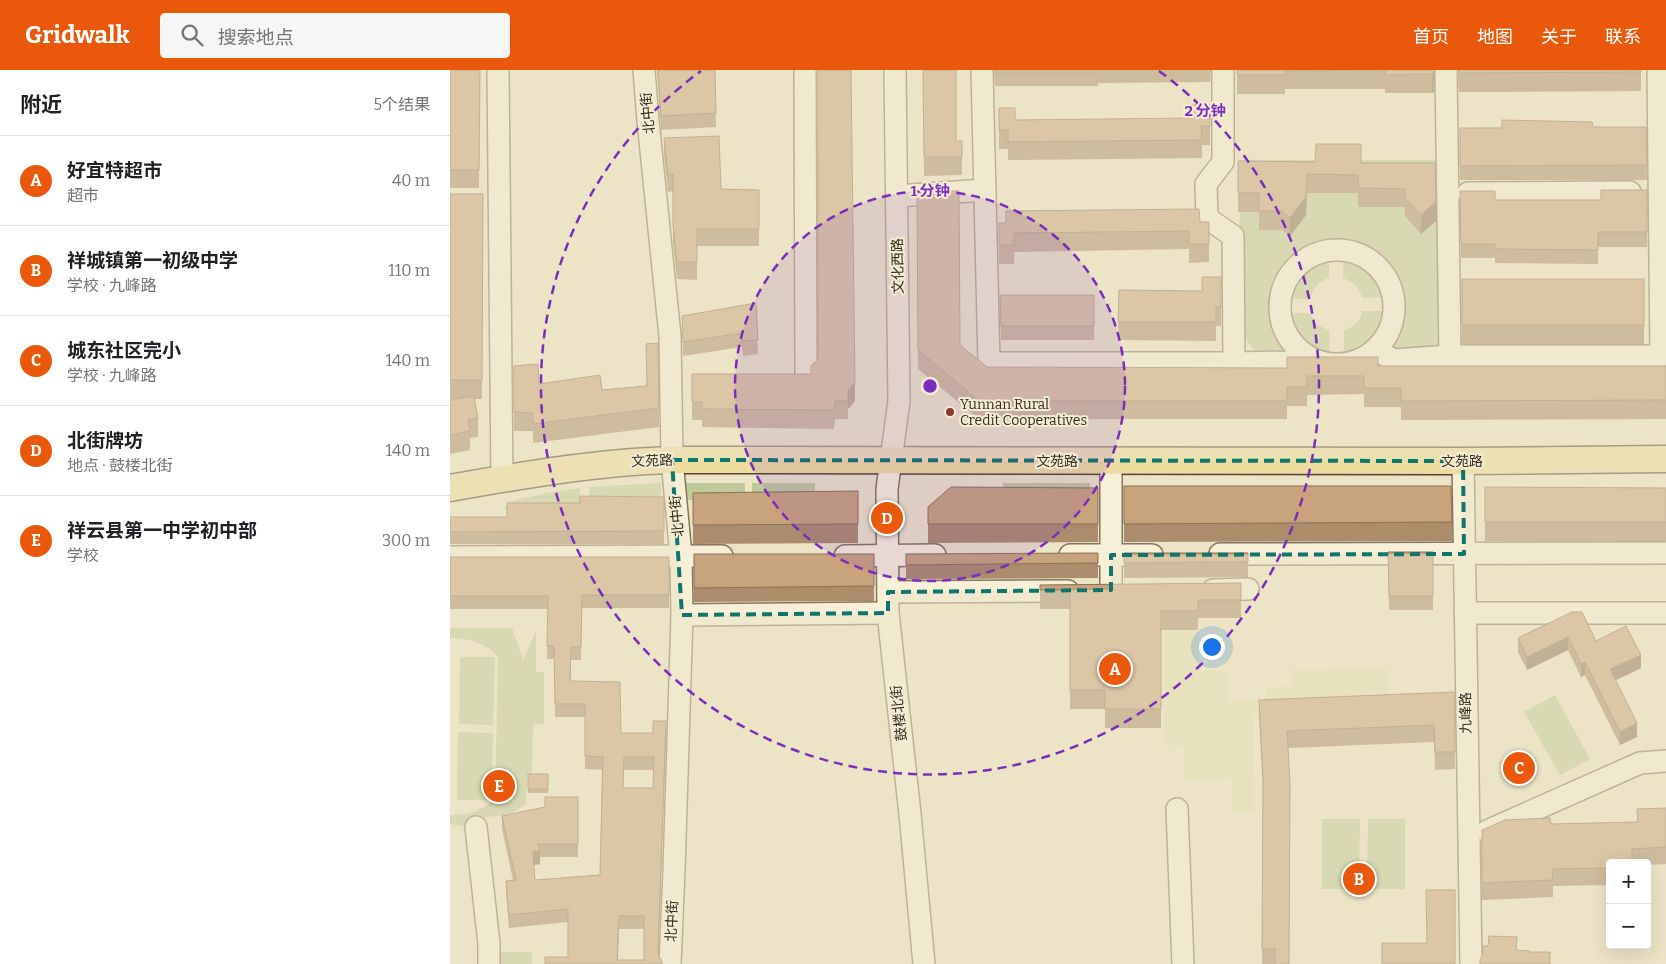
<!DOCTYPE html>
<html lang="zh">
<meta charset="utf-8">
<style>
body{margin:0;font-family:Bitter,"Noto Sans SC",serif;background:#f6f6f6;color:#202124}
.controls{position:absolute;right:15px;bottom:15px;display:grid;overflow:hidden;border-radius:5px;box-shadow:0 5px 20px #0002}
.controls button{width:45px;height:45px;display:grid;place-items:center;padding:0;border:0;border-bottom:1px solid #e0e0e0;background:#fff;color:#202124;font:25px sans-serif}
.you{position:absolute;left:761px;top:576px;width:18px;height:18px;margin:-12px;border:4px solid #fff;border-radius:50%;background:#1a73e8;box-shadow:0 0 0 8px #1a73e833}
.badge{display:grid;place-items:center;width:32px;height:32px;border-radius:50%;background:#ea580c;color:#fff;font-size:16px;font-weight:700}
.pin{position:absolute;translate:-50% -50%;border:2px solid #fff;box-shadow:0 1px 5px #0006}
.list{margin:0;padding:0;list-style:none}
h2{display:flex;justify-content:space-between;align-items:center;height:65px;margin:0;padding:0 20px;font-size:21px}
h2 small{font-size:16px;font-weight:400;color:#757577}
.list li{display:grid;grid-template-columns:32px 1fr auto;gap:15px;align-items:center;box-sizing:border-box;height:90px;padding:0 20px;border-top:1px solid #e0e0e0}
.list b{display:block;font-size:19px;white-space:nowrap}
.list p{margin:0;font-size:16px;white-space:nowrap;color:#757577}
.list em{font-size:16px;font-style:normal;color:#757577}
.icon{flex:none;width:28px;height:28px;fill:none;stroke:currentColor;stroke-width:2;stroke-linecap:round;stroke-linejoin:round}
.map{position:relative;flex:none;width:1216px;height:894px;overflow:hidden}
header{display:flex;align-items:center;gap:30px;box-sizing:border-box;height:70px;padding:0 25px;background:#ea580c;color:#fff}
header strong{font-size:24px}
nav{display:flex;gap:28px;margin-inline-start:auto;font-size:18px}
.search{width:350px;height:45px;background:#f6f6f6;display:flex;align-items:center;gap:12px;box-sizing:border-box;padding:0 18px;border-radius:5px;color:#757577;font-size:19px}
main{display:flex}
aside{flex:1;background:#fff}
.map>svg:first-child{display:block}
.farmland{fill:#e1deb2}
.green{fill:#bfc999}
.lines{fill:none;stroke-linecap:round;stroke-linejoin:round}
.minor-casing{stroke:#85765c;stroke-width:24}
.major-casing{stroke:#534430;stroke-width:29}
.minor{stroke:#f7f0d7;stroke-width:21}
.major{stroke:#eddc9e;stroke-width:26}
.wall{fill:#ac8c6b;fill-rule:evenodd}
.shaded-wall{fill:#8c7257}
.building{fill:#c8a37c;stroke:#8c7257;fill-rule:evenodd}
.marked{fill:none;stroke:#0f766e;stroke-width:4;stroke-dasharray:10 6;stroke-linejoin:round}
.ring{fill:none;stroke:#7b2cbf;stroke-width:2.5;stroke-dasharray:9 6}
.poi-dot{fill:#91372f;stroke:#f4edd3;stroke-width:2}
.labels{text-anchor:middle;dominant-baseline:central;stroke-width:4;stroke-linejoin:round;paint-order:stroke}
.street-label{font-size:14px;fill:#362c1f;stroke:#f4edd3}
.poi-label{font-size:14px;fill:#362c1f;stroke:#f4edd3;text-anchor:start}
.centre{fill:#7b2cbf;stroke:#f4edd3;stroke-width:2.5}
.ring-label{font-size:15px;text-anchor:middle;font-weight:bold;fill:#7b2cbf;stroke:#f4edd3;stroke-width:4;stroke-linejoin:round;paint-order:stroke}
</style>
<header>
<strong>Gridwalk</strong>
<div class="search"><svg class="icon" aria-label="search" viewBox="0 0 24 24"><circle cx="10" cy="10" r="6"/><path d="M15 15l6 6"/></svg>搜索地点</div>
<nav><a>首页</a><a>地图</a><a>关于</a><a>联系</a></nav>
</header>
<main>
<aside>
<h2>附近<small>5个结果</small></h2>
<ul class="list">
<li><span class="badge">A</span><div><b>好宜特超市</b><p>超市</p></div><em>40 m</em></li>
<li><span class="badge">B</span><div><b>祥城镇第一初级中学</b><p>学校 · 九峰路</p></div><em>110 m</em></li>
<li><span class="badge">C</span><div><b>城东社区完小</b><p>学校 · 九峰路</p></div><em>140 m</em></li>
<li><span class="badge">D</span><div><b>北街牌坊</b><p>地点 · 鼓楼北街</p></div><em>140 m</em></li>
<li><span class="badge">E</span><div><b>祥云县第一中学初中部</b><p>学校</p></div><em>300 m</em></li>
</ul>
</aside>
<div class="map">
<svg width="1216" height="894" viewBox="0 0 1216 894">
<rect width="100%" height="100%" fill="#ece4c4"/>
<polygon class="farmland" points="714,563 749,563 750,601 779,601 779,630 816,629 816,618 842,616 842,600 937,599 939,640 804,645 805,743 781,742 782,708 733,710 735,676 715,675"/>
<g class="green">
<polygon points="790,90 991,90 992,281 939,281 947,250 949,223 943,202 917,180 893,176 864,180 848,190 834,209 827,229 825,246 835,286 809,286 789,261"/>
<path d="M879,188V208C869,211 862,219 860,229H839C842,208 857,191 879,188Z"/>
<path d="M894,188C916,192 929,206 934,227L912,228C910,217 903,212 893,208Z"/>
<path d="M912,241H935C930,264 916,278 894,283V260C903,258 911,251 912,241Z"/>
<path d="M839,243H860C864,252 870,258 879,260L880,283C859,278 842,265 839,243Z"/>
<polygon points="211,413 211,433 139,435 139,417"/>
<rect x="232" y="413" width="63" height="17"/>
<rect x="302" y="413" width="63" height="17"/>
<rect x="553" y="413" width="87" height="18"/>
<polygon points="130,418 130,438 54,439 59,432 96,423"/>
<path d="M0,558H62L73,590L86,561V602H94V654L83,655L82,703L77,707L76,734L60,745L35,747V757H17L0,754V745C16,745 35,741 45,728L48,587C37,573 17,568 0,568Z"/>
<polygon points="10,587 45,587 43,655 9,654"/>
<polygon points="1105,625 1140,689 1110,705 1074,642"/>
<polygon points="8,662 43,663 42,730 7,730"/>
<polygon points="872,749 910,749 909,819 872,819"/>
<polygon points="918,749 955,749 955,819 917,819"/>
<rect x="47" y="882" width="35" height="12"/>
</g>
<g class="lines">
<defs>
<g id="minor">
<polyline points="48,0 52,410"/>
<polyline points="194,0 198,51 220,266 222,390 231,486 232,545 224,800 220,894"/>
<polyline points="355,0 356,303"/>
<polyline points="445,0 449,331 437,419 438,543 460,744 474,894"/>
<polyline points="532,0 539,293 784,293 783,166 757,148 756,114 773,92 773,0"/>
<polyline points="996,0 1000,286"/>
<polyline points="1018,123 1180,122"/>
<polyline points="447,126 535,120"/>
<circle cx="887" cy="237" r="57"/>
<polyline points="925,280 944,290 1000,286 1211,286 1208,0"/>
<polyline points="784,293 838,292 850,290 854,284"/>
<polyline points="661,391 661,520"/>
<polyline points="1013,391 1021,894"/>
<polyline points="770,484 1216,483"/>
<polyline points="620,485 702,485"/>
<polyline points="395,486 485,485"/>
<polyline points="0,487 272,486"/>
<polyline points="763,520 798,519"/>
<polyline points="438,522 618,521"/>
<polyline points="1015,543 1216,543"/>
<polyline points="232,545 438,543"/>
<polyline points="727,739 733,894"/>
<polyline points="26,757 39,874 39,894"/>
<polyline points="1037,761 1190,693 1216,691"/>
</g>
<path id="major" d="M0,418C73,405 148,392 222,390L1013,391L1216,389"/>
</defs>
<use href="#minor" class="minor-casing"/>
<use href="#major" class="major-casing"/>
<use href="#minor" class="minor"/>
<use href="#major" class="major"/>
</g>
<g class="wall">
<polygon points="0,0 30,0 29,118 0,118"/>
<polygon points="207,0 265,0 266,57 211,60"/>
<polygon points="473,0 506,71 512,71 512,105 474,106"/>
<polygon points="544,0 761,0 760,12 648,13 648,16 545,16"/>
<polygon points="787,0 985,0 984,22 982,23 935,23 935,19 835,19 835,24 787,24"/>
<polygon points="1007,0 1191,0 1191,21 1009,22"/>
<polygon points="760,35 760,75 752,75 752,88 558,90 558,79 549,79 549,38 565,50 740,48"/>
<polygon points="1143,57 1196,57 1197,110 1010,110 1010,58"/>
<polygon points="214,68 271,119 309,120 309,176 247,176 247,210 227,209 223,172 223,121 218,122 214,85"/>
<polygon points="788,91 985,93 986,151 971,164 955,146 955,137 908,137 908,123 857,123 856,145 840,166 832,160 809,160 809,142 788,142"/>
<polygon points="1197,120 1197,177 1148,177 1148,194 1045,193 1045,188 1011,188 1010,121 1045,130 1151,130"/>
<polygon points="467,121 510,275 537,297 837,298 928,296 1216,296 1216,349 951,350 951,337 914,337 914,324 857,325 857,336 837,336 837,349 529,349 468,299"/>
<polygon points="0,124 33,124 32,329 24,329 28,348 28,367 20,368 20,380 0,384 0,330 9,329 0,329"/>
<polygon points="759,152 759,192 739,193 739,179 564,182 564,194 549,194 549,153"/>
<polygon points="771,207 771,256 766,256 766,271 668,270 669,220 752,221"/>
<rect x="1012" y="209" width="182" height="65"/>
<polygon points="550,225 644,225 644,270 551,270"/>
<polygon points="306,233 308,284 293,286 292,277 233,286 232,246"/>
<polygon points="208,273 209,357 83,373 83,361 64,361 64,296 89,314 152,320 196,316"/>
<polygon points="242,304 405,331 398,339 398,349 385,349 384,359 252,357 252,350 242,350"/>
<polygon points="674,416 1002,452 1002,471 674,472"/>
<polygon points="1035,417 1216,418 1216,471 1035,471"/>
<polygon points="648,418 648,472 478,473 478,437"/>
<polygon points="408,421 408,473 243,474 243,423"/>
<polygon points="214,427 214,474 0,474 0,447 57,447 130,433"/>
<polygon points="938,482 983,482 983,540 939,540"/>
<polygon points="648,483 648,508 456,509 456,484"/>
<polygon points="674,483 798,483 798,507 674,508"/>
<polygon points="244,484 424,484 424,531 244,532"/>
<path d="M0,487H219V538H132L131,590H121V611L171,663L216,664L208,883L212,894L118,887V852L59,858L56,824V811L63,810L52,759V746L95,737L128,727V787H90V794L84,795L85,810L150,805L152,700L135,699V647H105L104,589H97L98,539H0ZM174,700H204L203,718H173ZM169,859H194V890H168Z"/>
<polygon points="791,513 791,548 748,548 748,560 711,560 711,658 655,658 655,639 620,639 620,539 590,539 590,515"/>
<polygon points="1122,542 1146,571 1191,598 1166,610 1187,667 1170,675 1135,605 1131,607 1118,580 1077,600 1068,582 1068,568"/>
<polygon points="1004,622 1005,699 985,700 984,672 838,678 839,894 812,894 813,723 809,647 809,630"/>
<rect x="78" y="704" width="20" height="19"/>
<polygon points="1216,738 1216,794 1197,795 1197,793 1160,793 1160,815 1103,816 1103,827 1032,830 1032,760 1101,754 1187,752 1187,739"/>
</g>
<g class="shaded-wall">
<polygon points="984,0 985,0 984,22 982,23 982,4"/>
<polygon points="857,104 856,145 840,166 840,148"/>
<polygon points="986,132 986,151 971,164 971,145"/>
<polygon points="405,312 405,331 398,339 398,320"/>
<polygon points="1118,567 1118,580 1077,600 1077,587"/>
<polygon points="1191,585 1191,598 1160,613 1160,599"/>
<polygon points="1135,592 1135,605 1131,607 1131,594"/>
<polygon points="216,651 216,664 208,894 208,881"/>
<polygon points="1187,653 1187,667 1170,675 1170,662"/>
<polygon points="90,781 90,794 83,795 83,782"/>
</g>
<g class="building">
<polygon points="0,0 30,0 29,100 0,100"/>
<polygon points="208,0 265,0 266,43 211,46"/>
<polygon points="368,0 401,0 405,312 398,320 398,331 385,331 384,340 252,339 252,332 242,332 242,304 361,304 361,296 367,290 368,284"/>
<polygon points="473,0 506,0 506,71 512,71 512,87 474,87"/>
<polygon points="545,0 647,0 648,2 545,2"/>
<polygon points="787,0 984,0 984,3 982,4 935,5 935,0 835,1 835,5 787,5"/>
<polygon points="1009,0 1191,0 1191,2 1009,3"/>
<polygon points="740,35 760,35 760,56 751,56 752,70 558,72 558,60 549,60 549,38 565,38 565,50 741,48"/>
<polygon points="1052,50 1142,52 1143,57 1196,57 1197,95 1010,96 1010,58 1052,58"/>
<polygon points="269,66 271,119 309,120 309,159 247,159 247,192 227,192 223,155 223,104 218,104 214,68"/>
<polygon points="866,74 911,74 911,93 985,93 986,132 971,145 955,128 955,119 908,118 908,105 857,104 856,127 840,148 832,141 809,141 809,123 788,123 788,91 865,92"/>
<polygon points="1151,120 1197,120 1197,162 1148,162 1148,180 1045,179 1045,174 1011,174 1010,121 1045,121 1045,130 1151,130"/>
<polygon points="467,121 509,121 510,275 537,297 837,298 837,287 928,287 928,296 1216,296 1216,330 951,331 951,318 914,318 914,306 857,306 857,317 837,317 837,331 529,331 468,280"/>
<polygon points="0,124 33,124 32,310 0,310"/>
<polygon points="749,139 750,152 759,152 759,174 739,174 739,161 564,163 564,175 549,175 549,153 556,153 556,141"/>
<polygon points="752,207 771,207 771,237 766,237 766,252 668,252 669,220 752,221"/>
<rect x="1012" y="209" width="182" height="46"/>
<polygon points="550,225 644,225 644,256 551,256"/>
<polygon points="306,233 308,270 293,271 292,263 233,272 232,246"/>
<polygon points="208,273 209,338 83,354 83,343 64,342 64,296 88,294 89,314 150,305 152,320 197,316 196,274"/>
<polygon points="24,326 28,348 18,350 20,361 0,365 0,330"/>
<polygon points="674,416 1001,416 1002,452 674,454"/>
<polygon points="501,417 648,418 648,454 478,454 478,437"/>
<polygon points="1035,417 1216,418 1216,452 1035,452"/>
<polygon points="408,421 408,454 243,455 243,423"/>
<polygon points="130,426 214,427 214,461 0,462 0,447 57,447 57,433 130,433"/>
<polygon points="938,482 983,482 983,526 939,526"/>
<polygon points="648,483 648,493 456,495 456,484"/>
<polygon points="674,483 798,483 798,492 674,493"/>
<polygon points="244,484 424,484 424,516 244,518"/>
<path d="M0,487H219V525H132L131,577H121L120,611L170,612L171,663H203V651H216L208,881L209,886L212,891V894H95V887H118V839L59,845L56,811L66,810L52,746L95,737V727H128V774H88L90,781L83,782L85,810L150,805L153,687L135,686V634H105L104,576H97L98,526H0ZM174,687H204L203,718H173ZM169,846H194V890H167Z"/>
<polygon points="791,513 791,530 748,530 748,541 711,541 711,639 655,639 655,620 620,620 620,520 590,520 590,515"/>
<polygon points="1122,542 1132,542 1146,571 1176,556 1191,585 1160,599 1187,653 1170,662 1135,592 1131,594 1118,567 1077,587 1068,568"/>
<polygon points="1004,622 1005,682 985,682 984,655 837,661 840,713 839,894 825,894 825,879 812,879 813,708 809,630"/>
<rect x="78" y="704" width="20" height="15"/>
<polygon points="1216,738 1216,777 1182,779 1182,793 1160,793 1160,798 1102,799 1103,810 1032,813 1032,760 1055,750 1100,748 1101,754 1188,752 1187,739"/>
<polygon points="976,820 1005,820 1005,894 932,894 932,873 977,873"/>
<polygon points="1039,866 1067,867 1066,880 1080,881 1080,882 1100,882 1100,894 1030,894 1030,891 1033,883 1033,876 1038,876"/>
</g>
<path d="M0 0H1216V894H0ZM222,390L1013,391L1014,484L661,485V520L438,522V543L232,545Z" fill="#ece4c4" fill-opacity=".55" fill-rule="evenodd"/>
<path class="marked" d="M222,390L1013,391L1014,484L661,485V520L438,522V543L232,545Z"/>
<circle cx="480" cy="316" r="195" fill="#7b2cbf" fill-opacity=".12"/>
<g class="ring">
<circle cx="480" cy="316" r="195"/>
<path d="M709 1A389 389 0 1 1 251 1"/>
</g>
<circle class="poi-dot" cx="500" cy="342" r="5"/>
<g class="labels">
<g class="street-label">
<text transform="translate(198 43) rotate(-95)">北中街</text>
<text transform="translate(448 196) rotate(-91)">文化西路</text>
<text transform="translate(202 391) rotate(-2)">文苑路</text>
<text x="607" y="391">文苑路</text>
<text x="1012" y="391">文苑路</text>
<text transform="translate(227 446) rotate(-95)">北中街</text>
<text transform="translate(449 643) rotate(-96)">鼓楼北街</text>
<text transform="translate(1016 643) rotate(-91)">九峰路</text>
<text transform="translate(222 851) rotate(-87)">北中街</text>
</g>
<g class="poi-label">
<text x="510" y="334">Yunnan Rural<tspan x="510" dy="16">Credit Cooperatives</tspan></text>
</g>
</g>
<circle cx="480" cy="316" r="8" class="centre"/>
<g class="ring-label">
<text x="755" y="46">2 分钟</text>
<text x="480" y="126">1 分钟</text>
</g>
</svg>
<div class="controls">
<button>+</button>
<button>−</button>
</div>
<div class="you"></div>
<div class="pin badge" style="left:665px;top:599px">A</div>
<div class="pin badge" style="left:909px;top:809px">B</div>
<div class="pin badge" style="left:1069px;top:698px">C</div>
<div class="pin badge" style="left:437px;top:448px">D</div>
<div class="pin badge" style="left:49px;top:716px">E</div>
</div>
</main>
